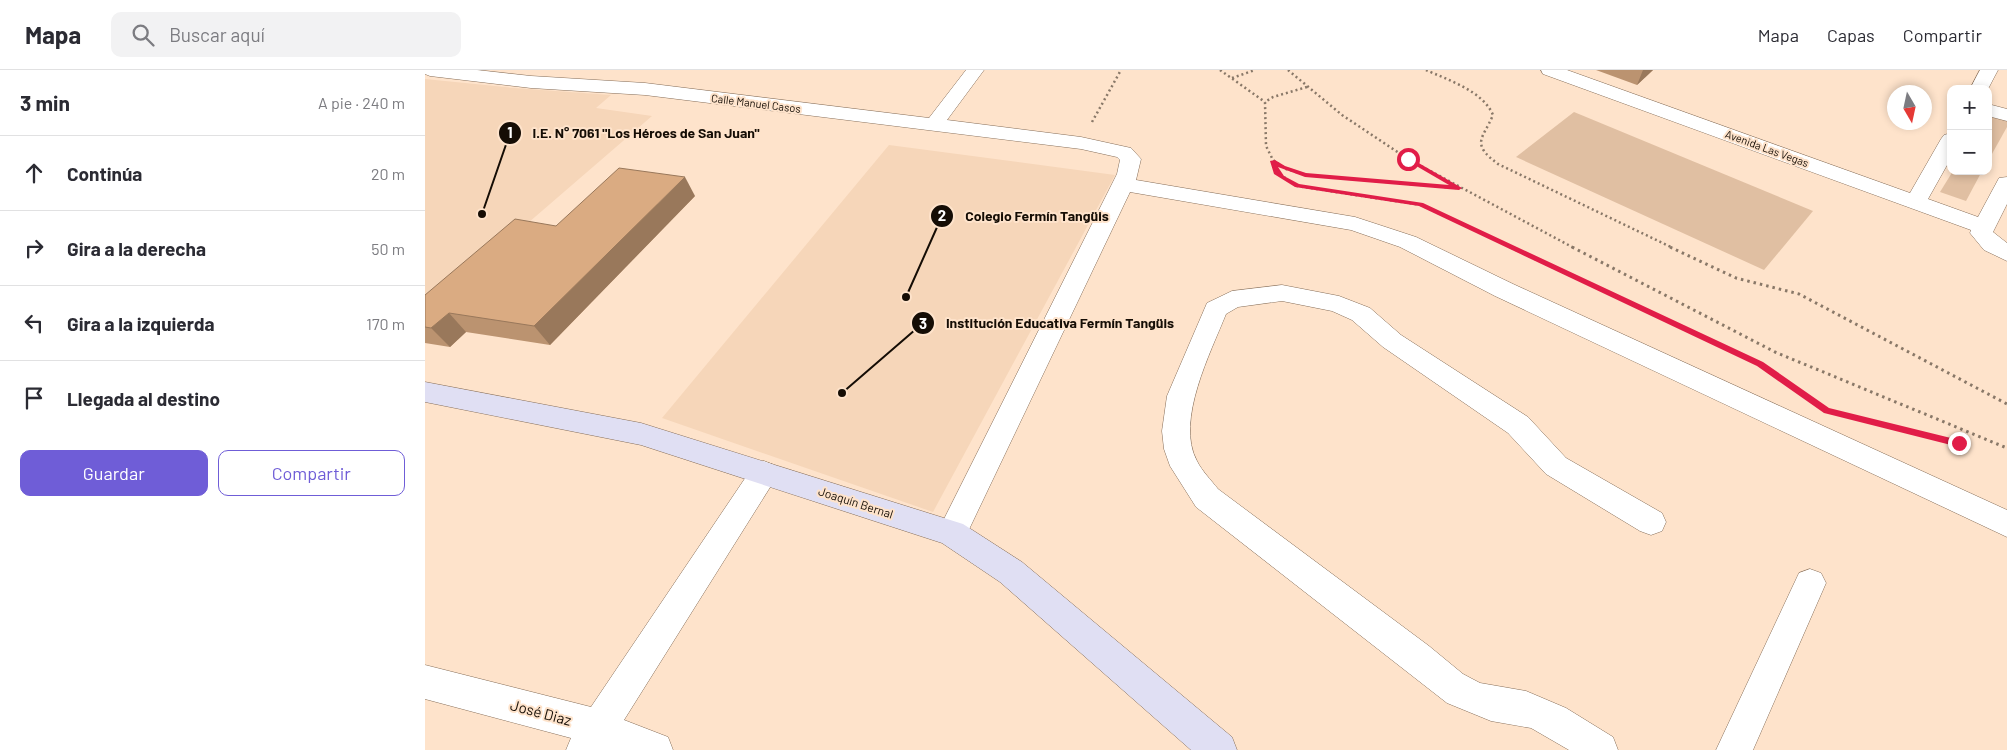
<!DOCTYPE html>
<html lang="es">
<meta charset="utf-8">
<style>
body{margin:0;font-family:Barlow,sans-serif;background:#f2f2f3;color:#2b2b33}
.controls{position:absolute;right:15px;top:15px;display:grid;overflow:hidden;border-radius:10px;box-shadow:0 2px 8px #0003}
.controls button{width:45px;height:45px;display:grid;place-items:center;padding:0;border:0;border-bottom:1px solid #e1e1e2;background:#fff;color:#2b2b33;font:25px sans-serif}
.compass{position:absolute;left:1462px;top:15px;width:45px;height:45px;border-radius:50%;background:#fff;box-shadow:0 2px 8px #0003;rotate:171deg}
.stop{position:absolute;width:15px;height:15px;margin:-11px;border:4px solid #e11d48;border-radius:50%;background:#fff}
.stop.end{background:#e11d48;border-color:#fff;box-shadow:0 1px 5px #0008}
.list{margin:0;padding:0;list-style:none}
h2{display:flex;justify-content:space-between;align-items:center;height:65px;margin:0;padding:0 20px;font-size:21px}
h2 small{font-size:16px;font-weight:400;color:#7c7c81}
.list li{display:grid;grid-template-columns:32px 1fr auto;gap:15px;align-items:center;box-sizing:border-box;height:75px;padding:0 20px;border-top:1px solid #e1e1e2}
.list b{display:block;font-size:19px;white-space:nowrap}
.list em{font-size:16px;font-style:normal;color:#7c7c81}
.actions{display:flex;gap:10px;padding:15px 20px}
.actions a{flex:1;padding:11px 0;border:1px solid #6f5dd7;border-radius:10px;text-align:center;font-size:18px;color:#6f5dd7}
.actions .main{background:#6f5dd7;color:#fff}
.icon{flex:none;width:28px;height:28px;fill:none;stroke:currentColor;stroke-width:2;stroke-linecap:round;stroke-linejoin:round}
.map{position:relative;flex:none;width:1582px;height:680px;overflow:hidden}
header{display:flex;align-items:center;gap:30px;box-sizing:border-box;height:70px;padding:0 25px;background:#fff;border-bottom:1px solid #e1e1e2}
header strong{font-size:24px}
nav{display:flex;gap:28px;margin-inline-start:auto;font-size:18px}
.search{width:350px;height:45px;background:#f2f2f3;display:flex;align-items:center;gap:12px;box-sizing:border-box;padding:0 18px;border-radius:10px;color:#7c7c81;font-size:19px}
main{display:flex}
aside{flex:1;background:#fff}
.map>svg:first-child{display:block}
.built{fill:#f6d6b9}
.green{fill:#e0bfa2}
.lines{fill:none;stroke-linecap:round;stroke-linejoin:round}
.street-casing{stroke:#866e59;stroke-width:1}
.secondary-casing{stroke:#866e59;stroke-width:1}
.path-far1{stroke:#897868;stroke-width:2.5;stroke-dasharray:2 3;stroke-linecap:butt}
.path{stroke:#897868;stroke-width:3;stroke-dasharray:2.5 4;stroke-linecap:butt}
.street{fill:#fff;fill-rule:evenodd}
.secondary{fill:#e0dff3;fill-rule:evenodd}
.wall{fill:#bb9370}
.shaded-wall{fill:#99785b}
.building{fill:#daab82;stroke:#99785b}
.route{fill:#e11d48}
.labels{text-anchor:middle;dominant-baseline:central;stroke-width:4;stroke-linejoin:round;paint-order:stroke}
.far-street-label{font-size:11px;fill:#150d05;stroke:#fee3cb}
.street-label{font-size:12px;fill:#150d05;stroke:#fee3cb}
.near-street-label{font-size:15px;fill:#150d05;stroke:#fee3cb}
.leader{fill:none;stroke:#150d05;stroke-width:2}
.callout-dot{fill:#150d05;stroke:#fee3cb;stroke-width:2}
.mark-label{font-size:15px;text-anchor:middle;font-weight:bold;fill:#fff}
.callout-label{font-size:14px;text-anchor:middle;font-weight:bold;fill:#150d05;stroke:#fee3cb;stroke-width:4;stroke-linejoin:round;paint-order:stroke}
</style>
<header>
<strong>Mapa</strong>
<div class="search"><svg class="icon" aria-label="search" viewBox="0 0 24 24"><circle cx="10" cy="10" r="6"/><path d="M15 15l6 6"/></svg>Buscar aquí</div>
<nav><a>Mapa</a><a>Capas</a><a>Compartir</a></nav>
</header>
<main>
<aside>
<h2>3 min<small>A pie · 240 m</small></h2>
<ul class="list">
<li><svg class="icon" aria-label="ahead" viewBox="0 0 24 24"><path d="M12 20V5M6 11l6-6 6 6"/></svg><div><b>Continúa</b></div><em>20 m</em></li>
<li><svg class="icon" aria-label="right" viewBox="0 0 24 24"><path d="M7 20v-9h11M14 6l5 5-5 5"/></svg><div><b>Gira a la derecha</b></div><em>50 m</em></li>
<li><svg class="icon" aria-label="left" viewBox="0 0 24 24"><path d="M17 20v-9H6M10 6l-5 5 5 5"/></svg><div><b>Gira a la izquierda</b></div><em>170 m</em></li>
<li><svg class="icon" aria-label="arrive" viewBox="0 0 24 24"><path d="M6 21V4h12l-3 4 3 4H6"/></svg><div><b>Llegada al destino</b></div></li>
</ul>
<div class="actions"><a class="main">Guardar</a><a>Compartir</a></div>
</aside>
<div class="map">
<svg width="1582" height="680" viewBox="0 0 1582 680">
<rect width="100%" height="100%" fill="#fee3cb"/>
<g class="built">
<polygon points="0,9 89,18 186,25 171,38 227,46 0,242"/>
<polygon points="464,75 690,105 508,442 237,348"/>
</g>
<g class="green">
<polygon points="1567,35 1582,40 1582,57 1563,91 1563,41"/>
<polygon points="1149,42 1388,141 1339,200 1091,87"/>
<polygon points="1528,101 1557,101 1541,131 1515,122"/>
</g>
<g class="lines">
<defs>
<g id="street">
<polygon points="0,0 52,0 106,6 220,13 504,48 541,0 559,0 522,50 656,67 706,78 716,89 711,110 930,147 991,167 1088,214 1582,440 1582,467 1070,226 975,177 926,160 705,122 538,472 527,476 516,472 512,463 692,104 695,90 692,87 656,79 220,25 106,18 5,6 0,4"/>
<polygon points="1116,0 1142,0 1485,123 1516,69 1519,65 1526,63 1526,88 1503,129 1553,147 1574,108 1582,107 1582,134 1568,162 1582,173 1582,191 1559,180 1545,163 1546,160 1118,4"/>
<polygon points="1555,0 1573,0 1563,19 1545,19"/>
<polygon points="1563,34 1582,39 1582,51 1563,46"/>
<path d="M857,215L914,226L945,238L976,265L1103,347L1141,388L1237,443L1241,452L1237,461L1226,465L1215,461L1121,404L1083,363L958,277L927,250L907,241L857,231L813,237L801,244C786,282 750,351 772,391C777,401 786,410 793,419L1004,576L1038,604L1055,613L1101,621L1141,638L1188,667L1193,680H1144L1106,658L1066,651L1022,633L771,437L745,396L739,379L737,361L742,326L782,233L807,221Z"/>
<polygon points="339,391 349,395 354,403 349,411 199,650 243,667 248,680 141,680 146,668 0,629 0,595 166,637 329,395"/>
<polygon points="1385,499 1396,503 1401,513 1328,680 1291,680 1374,503"/>
</g>
<polygon id="secondary" points="0,312 216,353 538,454 597,492 807,667 812,680 766,680 575,512 517,473 216,375 0,332"/>
</defs>
<use href="#street" class="street-casing"/>
<use href="#secondary" class="secondary-casing"/>
<g class="path-far1">
<polyline points="795,0 840,32"/>
<polyline points="863,0 917,45 983,89 1149,178"/>
<path d="M1001,0C1023,10 1058,21 1068,45C1058,69 1045,73 1073,94L1248,178"/>
<polyline points="807,8 830,0"/>
<polyline points="882,17 848,27 840,32 841,76 848,90 861,99 881,105 1031,118"/>
<polyline points="667,52 696,0"/>
<polyline points="848,91 853,103 872,116 996,135 1088,178"/>
</g>
<g class="path">
<polyline points="1085,177 1335,294 1388,330"/>
<polyline points="1147,177 1350,282 1582,378"/>
<polyline points="1245,177 1311,208 1374,224 1582,334"/>
<polyline points="1418,344 1534,373"/>
</g>
<use href="#street" class="street"/>
<use href="#secondary" class="secondary"/>
</g>
<g class="wall">
<polygon points="1171,0 1228,0 1212,15"/>
<polygon points="270,126 125,275 41,262 25,277 0,273 0,225 131,156"/>
</g>
<g class="shaded-wall">
<polygon points="1218,0 1228,0 1212,15"/>
<polygon points="260,107 270,126 125,275 109,256"/>
<polygon points="24,243 41,262 25,277 6,258"/>
</g>
<polygon class="building" points="194,98 260,107 109,256 24,243 6,258 0,257 0,225 90,149 131,156"/>
<polygon class="route" points="981,88 985,88 1037,118 1034,120 880,107 853,97 859,106 874,114 998,133 1338,292 1404,338 1534,370 1538,373 1534,377 1399,343 1332,296 994,136 870,117 849,104 845,91 850,90 860,96 881,103 1024,115 981,90"/>
<g class="labels">
<g class="far-street-label">
<text transform="translate(331 33) rotate(7)">Calle Manuel Casos</text>
<text transform="translate(1342 78) rotate(20)">Avenida Las Vegas</text>
</g>
<g class="street-label">
<text transform="translate(431 432) rotate(18)">Joaquín Bernal</text>
</g>
<g class="near-street-label">
<text transform="translate(116 642) rotate(15)">José Diaz</text>
</g>
</g>
<path class="leader" d="M57 144L85 63M481 227L517 146M417 323L498 253"/>
<g class="callout-dot">
<circle cx="57" cy="144" r="5"/>
<circle cx="481" cy="227" r="5"/>
<circle cx="417" cy="323" r="5"/>
<circle cx="85" cy="63" r="12"/>
<circle cx="517" cy="146" r="12"/>
<circle cx="498" cy="253" r="12"/>
</g>
<g class="mark-label">
<text x="85" y="68">1</text>
<text x="517" y="151">2</text>
<text x="498" y="259">3</text>
</g>
<g class="callout-label">
<text x="221" y="68">I.E. N° 7061 "Los Héroes de San Juan"</text>
<text x="612" y="151">Colegio Fermín Tangüis</text>
<text x="635" y="258">Institución Educativa Fermín Tangüis</text>
</g>
</svg>
<div class="controls">
<button>+</button>
<button>−</button>
</div>
<svg class="compass" viewBox="-18 -18 36 36"><path d="M0-13l5 13h-10z" fill="#e53935"/><path d="M0 13l5-13h-10z" fill="#7c7c81"/></svg>
<div class="stop" style="left:983px;top:89px"></div>
<div class="stop end" style="left:1534px;top:373px"></div>
</div>
</main>
